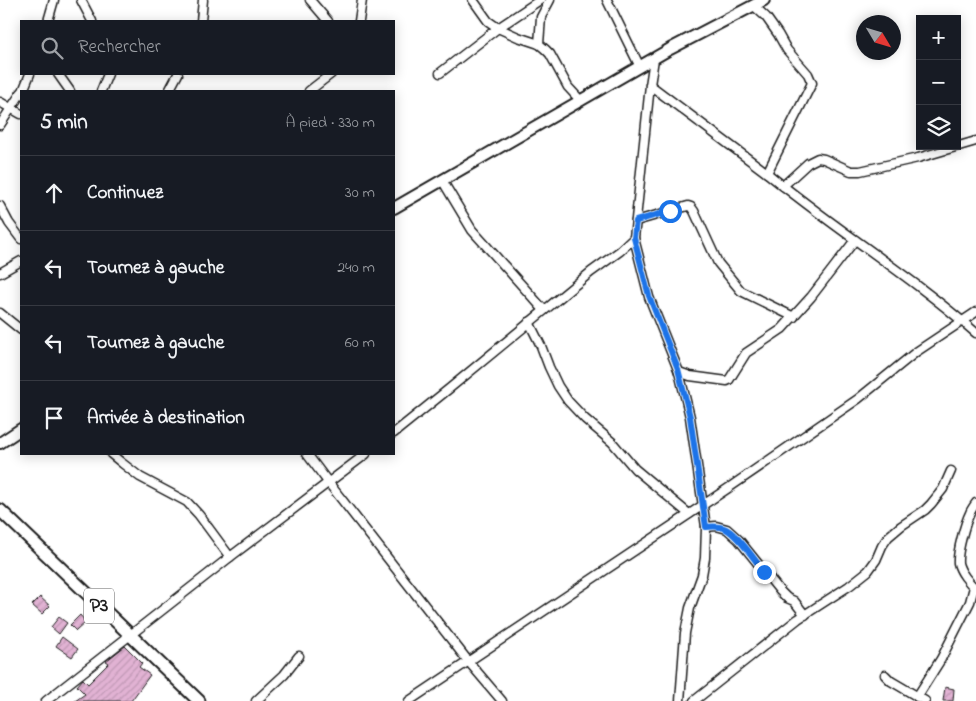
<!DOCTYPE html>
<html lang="fr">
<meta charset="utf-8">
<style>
body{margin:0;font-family:"Indie Flower",sans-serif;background:#242831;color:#f1f3f6}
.controls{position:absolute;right:15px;top:15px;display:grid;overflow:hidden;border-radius:0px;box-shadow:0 2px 12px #0003}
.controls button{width:45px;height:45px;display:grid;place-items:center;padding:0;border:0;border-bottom:1px solid #363941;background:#171b24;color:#f1f3f6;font:25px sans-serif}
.compass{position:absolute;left:856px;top:15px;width:45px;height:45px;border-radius:50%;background:#171b24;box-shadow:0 2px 12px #0003;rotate:128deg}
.stop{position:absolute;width:15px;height:15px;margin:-11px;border:4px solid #1a73e8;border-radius:50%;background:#fff}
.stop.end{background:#1a73e8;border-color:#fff;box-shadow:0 1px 5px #0008}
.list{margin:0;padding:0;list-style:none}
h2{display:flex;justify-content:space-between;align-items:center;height:65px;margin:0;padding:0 20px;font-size:21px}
h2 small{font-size:16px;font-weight:400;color:#9ea1a6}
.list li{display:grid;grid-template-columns:32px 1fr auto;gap:15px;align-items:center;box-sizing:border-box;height:75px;padding:0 20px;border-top:1px solid #363941}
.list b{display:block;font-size:19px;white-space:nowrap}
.list em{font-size:16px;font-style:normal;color:#9ea1a6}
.icon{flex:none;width:28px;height:28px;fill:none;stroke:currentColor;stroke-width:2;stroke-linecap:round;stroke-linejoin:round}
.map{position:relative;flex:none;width:976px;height:701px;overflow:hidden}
.search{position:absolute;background:#171b24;box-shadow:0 2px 12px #0003;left:20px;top:20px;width:375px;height:55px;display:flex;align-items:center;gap:12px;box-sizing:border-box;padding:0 18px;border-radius:0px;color:#9ea1a6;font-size:19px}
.panel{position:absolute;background:#171b24;box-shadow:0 2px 12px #0003;left:20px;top:90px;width:375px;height:365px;border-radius:0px}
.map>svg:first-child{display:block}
.building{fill:url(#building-hatch);stroke:#1c1c1c}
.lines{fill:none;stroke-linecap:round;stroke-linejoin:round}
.street-casing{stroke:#1c1c1c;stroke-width:11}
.secondary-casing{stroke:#1c1c1c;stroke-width:14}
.primary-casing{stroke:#1c1c1c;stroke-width:15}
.street{stroke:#fff;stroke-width:8}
.secondary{stroke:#fff;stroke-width:10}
.primary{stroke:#fff;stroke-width:11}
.route{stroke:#1a73e8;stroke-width:6}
.labels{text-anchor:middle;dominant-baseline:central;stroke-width:4;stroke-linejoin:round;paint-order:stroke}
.shield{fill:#fff;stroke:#606060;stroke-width:1}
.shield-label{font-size:20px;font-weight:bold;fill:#1c1c1c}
</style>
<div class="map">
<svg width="976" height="701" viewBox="0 0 976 701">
<defs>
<pattern id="building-hatch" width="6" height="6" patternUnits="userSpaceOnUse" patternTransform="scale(1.25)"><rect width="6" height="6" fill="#e1b2d3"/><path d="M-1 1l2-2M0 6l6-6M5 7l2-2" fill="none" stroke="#c098b5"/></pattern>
</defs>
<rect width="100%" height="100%" fill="#fff"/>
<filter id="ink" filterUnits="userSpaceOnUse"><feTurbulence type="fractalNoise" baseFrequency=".02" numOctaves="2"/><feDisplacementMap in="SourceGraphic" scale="10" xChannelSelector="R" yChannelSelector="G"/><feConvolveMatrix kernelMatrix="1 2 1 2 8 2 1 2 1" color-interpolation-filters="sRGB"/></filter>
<g filter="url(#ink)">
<g class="building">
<polygon points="40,597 50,606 42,614 32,605"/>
<polygon points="80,615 86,622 76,631 70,625"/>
<polygon points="59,617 67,623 59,634 51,627"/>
<polygon points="62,637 78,649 72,657 56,646"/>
<polygon points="125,646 142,663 139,667 150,675 131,701 75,701 85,694 77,686 83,679 88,684 109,663 106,661"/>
<polygon points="945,687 954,689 953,701 943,701"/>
</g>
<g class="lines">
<defs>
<g id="street">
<polyline points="81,0 92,21"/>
<polyline points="310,0 328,21"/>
<polyline points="473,0 488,21 498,28 518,37 539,44 545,49 550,54 568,87 581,101"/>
<polyline points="607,0 640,67"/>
<polyline points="754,6 766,17 778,34 787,50 808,74 812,83 767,173"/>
<polyline points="48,21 54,0"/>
<polyline points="201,21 203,0"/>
<polyline points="359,21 362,0"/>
<polyline points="539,44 541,17 550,0"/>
<polyline points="654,59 650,85 634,238 649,297 679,372 690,417 706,527 705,558 702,575 690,608 685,633 680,701"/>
<polyline points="440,73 498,28 540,0"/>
<polyline points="58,74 70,91"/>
<path d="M650,85L767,173C835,229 910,275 976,333"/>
<polyline points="23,91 30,74"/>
<polyline points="101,91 108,74"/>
<polyline points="169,91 178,74"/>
<polyline points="309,91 331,74"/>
<polyline points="0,102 21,114"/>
<polyline points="0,125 21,93"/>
<polyline points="442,180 472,230 544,310"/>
<polyline points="783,186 808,163 818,158 824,159 851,171 860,171 918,158 976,141"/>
<polyline points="0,206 9,223 21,239"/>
<polyline points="636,221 688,206 691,207 694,211 718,263 741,291 794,317"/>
<polyline points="0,273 21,261"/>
<polyline points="0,313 21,330"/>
<polyline points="529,322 541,346 549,367 558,386 568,401 585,419 612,442 635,469 689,514"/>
<polyline points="679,372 690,376 727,381 729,380 746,353 782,329 811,297 835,266 855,240"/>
<polyline points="394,433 450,388 591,272 620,251 634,238"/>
<polyline points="111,454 122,463 140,477 187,502 199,515 230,557"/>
<polyline points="307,454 328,482 468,661 502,701"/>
<polyline points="706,527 716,526 727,529 739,540 780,591 787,598 794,601 805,615"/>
<path d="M976,589C969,583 960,572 958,563C957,552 965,523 970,513C971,510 974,506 976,503"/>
<polyline points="885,675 891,681 925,701"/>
<polyline points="917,697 941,659 970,602 974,587"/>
<polyline points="46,701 230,557 366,454"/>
<polyline points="256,701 284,675 299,656"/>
<polyline points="409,701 727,489 858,399 916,352 976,312"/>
<polyline points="694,701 798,619 849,586 868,571 876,560 882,546 888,537 901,526 925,510 931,504 943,489 951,471"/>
</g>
<g id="secondary">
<polyline points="394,208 670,49 764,0"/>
<polyline points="0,443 21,429"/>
</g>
<polyline id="primary" points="0,510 199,701"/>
</defs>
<use href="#street" class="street-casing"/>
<use href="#secondary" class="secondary-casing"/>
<use href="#primary" class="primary-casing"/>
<use href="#street" class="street"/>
<use href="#secondary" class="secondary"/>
<use href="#primary" class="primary"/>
</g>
</g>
<g class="lines" filter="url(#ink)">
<path class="route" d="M670,211L636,221L634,238L649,296L678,369L690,417L706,527C713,526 720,526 726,529C739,536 755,560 764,572"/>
</g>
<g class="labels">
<rect class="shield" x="84" y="588.5" width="30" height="35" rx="4"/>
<g class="shield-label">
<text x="99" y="606">P3</text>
</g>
</g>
</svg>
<div class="controls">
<button>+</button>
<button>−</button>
<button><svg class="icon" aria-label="layers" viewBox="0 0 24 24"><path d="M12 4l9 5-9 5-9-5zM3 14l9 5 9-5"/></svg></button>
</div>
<svg class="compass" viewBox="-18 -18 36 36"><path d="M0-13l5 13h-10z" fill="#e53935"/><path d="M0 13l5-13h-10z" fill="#9ea1a6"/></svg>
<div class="stop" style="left:670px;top:211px"></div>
<div class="stop end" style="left:764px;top:572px"></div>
<div class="search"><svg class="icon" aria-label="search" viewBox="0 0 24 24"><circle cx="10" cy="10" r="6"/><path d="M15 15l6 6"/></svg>Rechercher</div>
<section class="panel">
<h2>5 min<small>À pied · 330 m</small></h2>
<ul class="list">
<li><svg class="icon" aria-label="ahead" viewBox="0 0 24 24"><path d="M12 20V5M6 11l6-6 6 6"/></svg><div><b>Continuez</b></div><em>30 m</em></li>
<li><svg class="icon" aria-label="left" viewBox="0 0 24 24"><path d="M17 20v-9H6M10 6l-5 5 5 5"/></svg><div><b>Tournez à gauche</b></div><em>240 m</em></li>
<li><svg class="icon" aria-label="left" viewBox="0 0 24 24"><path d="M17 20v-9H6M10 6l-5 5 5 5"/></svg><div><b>Tournez à gauche</b></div><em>60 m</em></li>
<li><svg class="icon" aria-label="arrive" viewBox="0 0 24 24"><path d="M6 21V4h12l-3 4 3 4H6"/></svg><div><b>Arrivée à destination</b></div></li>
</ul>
</section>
</div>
